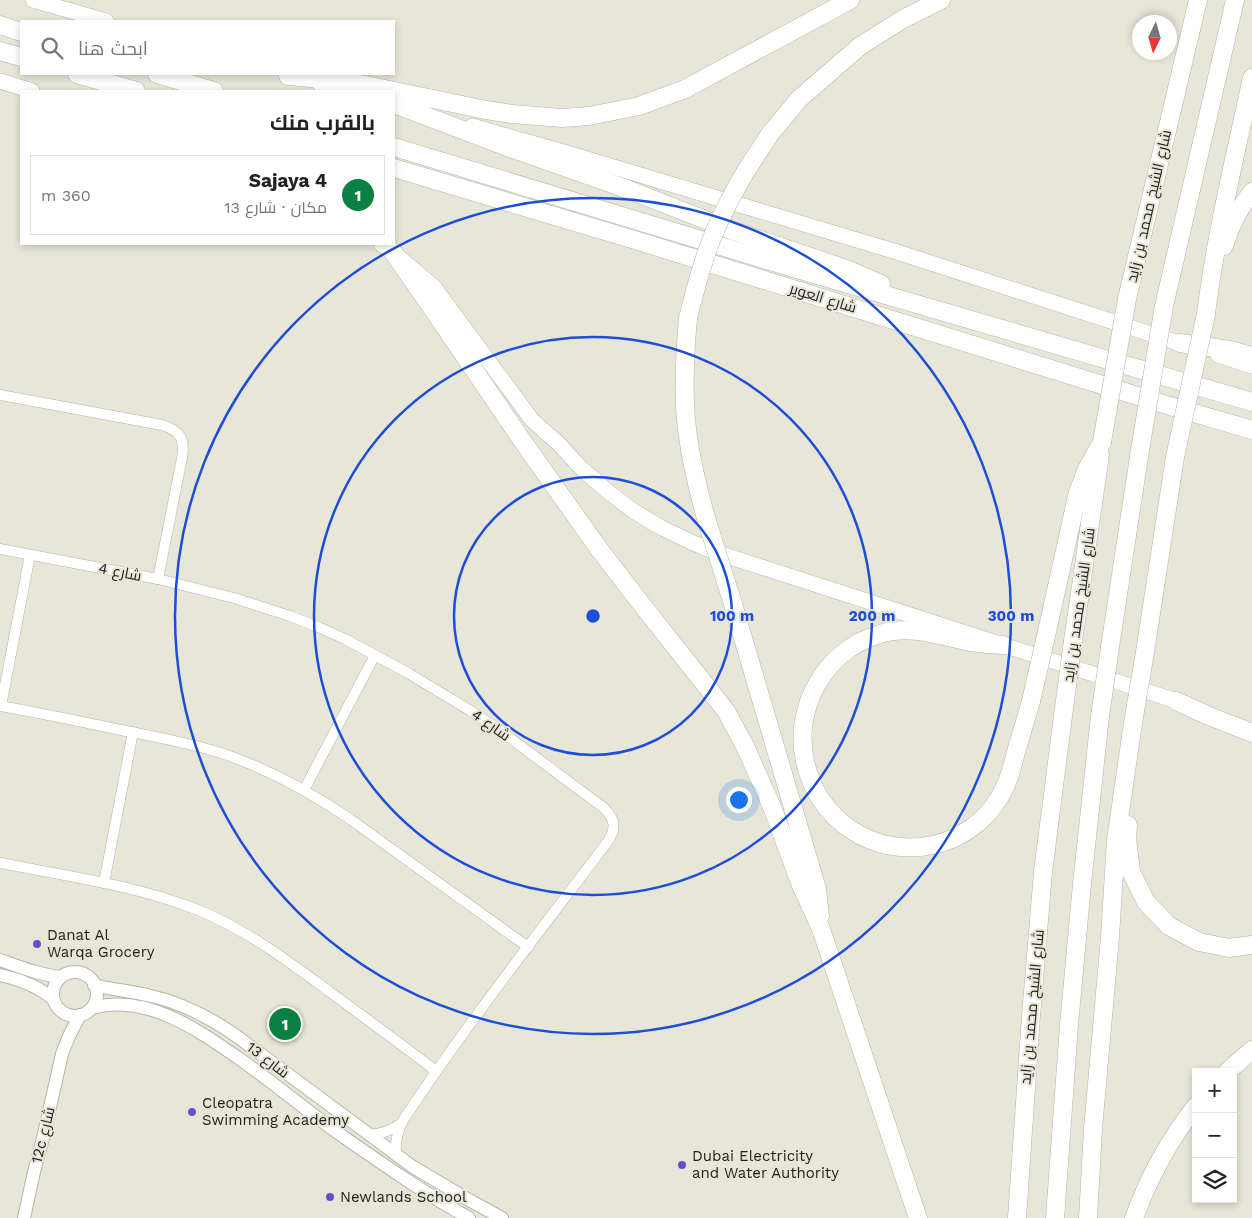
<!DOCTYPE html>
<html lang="ar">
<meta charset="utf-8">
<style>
body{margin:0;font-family:"Work Sans",Cairo,sans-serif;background:#f2f2f2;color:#222;direction:rtl}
.controls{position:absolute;right:15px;bottom:15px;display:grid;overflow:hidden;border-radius:0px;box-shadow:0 2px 8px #0003}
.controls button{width:45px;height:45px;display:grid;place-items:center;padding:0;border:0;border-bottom:1px solid #e0e0e0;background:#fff;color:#222;font:25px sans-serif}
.compass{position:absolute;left:1132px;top:15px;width:45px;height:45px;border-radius:50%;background:#fff;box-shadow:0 2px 8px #0003;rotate:185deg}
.you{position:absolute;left:738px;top:799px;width:18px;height:18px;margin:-12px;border:4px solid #fff;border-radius:50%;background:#1a73e8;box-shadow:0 0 0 8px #1a73e833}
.badge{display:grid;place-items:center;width:32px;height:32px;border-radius:50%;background:#0b8043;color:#fff;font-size:16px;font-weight:700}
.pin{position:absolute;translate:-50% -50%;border:2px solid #fff;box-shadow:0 1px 5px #0006}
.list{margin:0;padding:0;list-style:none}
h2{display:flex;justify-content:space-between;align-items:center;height:65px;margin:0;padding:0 20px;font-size:21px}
h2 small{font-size:16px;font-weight:400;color:#767676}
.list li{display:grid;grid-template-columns:32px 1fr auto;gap:15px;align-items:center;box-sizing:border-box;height:80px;margin:0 10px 10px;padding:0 10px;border:1px solid #e0e0e0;border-radius:0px}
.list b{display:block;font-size:19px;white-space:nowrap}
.list p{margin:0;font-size:16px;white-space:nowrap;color:#767676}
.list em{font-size:16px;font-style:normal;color:#767676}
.icon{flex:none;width:28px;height:28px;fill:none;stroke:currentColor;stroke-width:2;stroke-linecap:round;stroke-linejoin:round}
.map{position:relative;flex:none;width:1252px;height:1218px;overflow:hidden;direction:ltr}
.search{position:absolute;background:#fff;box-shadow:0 2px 8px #0003;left:20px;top:20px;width:375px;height:55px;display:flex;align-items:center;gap:12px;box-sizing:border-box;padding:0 18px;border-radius:0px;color:#767676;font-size:19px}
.panel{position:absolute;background:#fff;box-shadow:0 2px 8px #0003;left:20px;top:90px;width:375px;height:155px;border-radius:0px;direction:rtl}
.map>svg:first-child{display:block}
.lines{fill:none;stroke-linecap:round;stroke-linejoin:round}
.minor-casing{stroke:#b5b5a7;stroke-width:11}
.tertiary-casing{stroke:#b5b5a7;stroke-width:14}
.primary-casing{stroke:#b5b5a7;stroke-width:16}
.motorway-casing{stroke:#b5b5a7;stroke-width:19}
.minor{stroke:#fff;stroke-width:10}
.tertiary{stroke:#fff;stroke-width:12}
.primary{stroke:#fff;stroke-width:15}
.motorway{stroke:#fff;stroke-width:18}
.motorway-bridge-casing{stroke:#b5b5a7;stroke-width:19;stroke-linecap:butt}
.motorway-bridge{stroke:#fff;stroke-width:18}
.ring{fill:none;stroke:#1d4ed8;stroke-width:2.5}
.poi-dot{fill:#6451ca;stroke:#e7e6d8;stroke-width:2}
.labels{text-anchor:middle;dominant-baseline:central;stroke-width:4;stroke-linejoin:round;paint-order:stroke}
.street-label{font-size:15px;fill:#1f1f1a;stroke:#e7e6d8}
.poi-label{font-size:15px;fill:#1f1f1a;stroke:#e7e6d8;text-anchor:start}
.centre{fill:#1d4ed8;stroke:#e7e6d8;stroke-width:2.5}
.ring-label{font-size:15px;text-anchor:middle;font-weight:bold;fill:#1d4ed8;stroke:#e7e6d8;stroke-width:4;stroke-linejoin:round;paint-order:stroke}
</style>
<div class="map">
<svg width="1252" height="1218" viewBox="0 0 1252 1218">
<rect width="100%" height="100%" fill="#e7e6d8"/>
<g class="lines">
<defs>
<g id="minor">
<path d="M0,395L162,425C181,431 185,439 182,458L158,579"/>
<path d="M0,549L158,579L234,598L290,616L318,627L345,639L408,673L471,711L502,732L604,808C617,821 616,830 606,844C537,935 465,1026 402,1122C397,1133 395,1143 396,1155"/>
<path d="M0,706C39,713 78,721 116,729C152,736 186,742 221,753C267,768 310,792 350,819L528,947"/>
<polyline points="1,706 30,555"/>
<polyline points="304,790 375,655"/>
<path d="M0,863C66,876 135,885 198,910C247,930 288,961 330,992C365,1018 401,1044 436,1071"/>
<polyline points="104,883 133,732"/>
<path d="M369,1135C382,1134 392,1130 402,1123"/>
</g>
<g id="tertiary">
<path d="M0,960C20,967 40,975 61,977"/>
<circle cx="75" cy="994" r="22"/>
<path d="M0,975C19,979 38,986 53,999"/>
<path d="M94,985C113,990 132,991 151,996C182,1003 209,1017 235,1035L413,1167L469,1200L502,1218"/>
<path d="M92,1008C147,992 201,1032 244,1062C276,1085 306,1110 338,1133C381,1163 424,1193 469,1218"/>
<polyline points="24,1218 34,1172 43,1138 62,1054 69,1036 80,1015"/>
</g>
<g id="primary">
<polyline points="33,0 106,21"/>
<polyline points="0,81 32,91"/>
<polyline points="320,84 347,91"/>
<polyline points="472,126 567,153 897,252 1191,347"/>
<polyline points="381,244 393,252 434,287 532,420 559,444 581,468 606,490 632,510 660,527 691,542 715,552 1186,704"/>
<polyline points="1218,355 1252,366"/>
</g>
<g id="motorway">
<polyline points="0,25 21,32"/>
<polyline points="0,51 21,57"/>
<polyline points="77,74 136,91"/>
<polyline points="157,74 214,91"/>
<polyline points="288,76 346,81 486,110 512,114 562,118 589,116 639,106 685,89 850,0"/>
<polyline points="394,104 513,149 627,189 731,230 846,269 881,284"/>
<polyline points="394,147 800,270 1252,402"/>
<polyline points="394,168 635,240 1170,406 1252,430"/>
<polyline points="746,171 770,134 799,99 860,46 903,19 941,0"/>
<path d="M1224,246C1230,226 1239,208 1252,192"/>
<polyline points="393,252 430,305 521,439 599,549 639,601 726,711 745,746 772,807 801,885 821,929 918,1218"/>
<polyline points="1127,299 1198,0"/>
<polyline points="1164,306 1235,0"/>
<path d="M1206,314C1216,234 1235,156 1252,78"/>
<path d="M688,318C685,352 683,385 686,419C689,453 697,486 706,518"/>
<polyline points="1180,343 1230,350 1252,356"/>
<polyline points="733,604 817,889 820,916"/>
<polyline points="1046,636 1078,492 1087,469 1102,442"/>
<polyline points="1073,641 1100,455"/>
<path d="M1003,645C992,645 981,644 970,642C937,635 910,624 877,635C825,651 793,708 805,761C817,820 874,858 933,845C960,839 985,822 999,798C1008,784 1012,768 1016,752C1021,735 1026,718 1031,701"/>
<polyline points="1110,647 1140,450"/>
<polyline points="1145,652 1175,457"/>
<polyline points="1176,701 1209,716 1252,733"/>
<polyline points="1128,825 1127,838 1131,872 1146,902 1169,926 1199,942 1229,948 1252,945"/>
<polyline points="1227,1072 1252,1050"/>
<polyline points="1017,1218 1031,1016 1043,872 1064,708"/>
<polyline points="1055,1218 1069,1025 1082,884 1100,716"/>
<polyline points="1088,1218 1093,1129 1110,937 1116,840 1133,723"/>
<path d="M1134,1218C1149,1177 1169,1140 1196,1106"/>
</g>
</defs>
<use href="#minor" class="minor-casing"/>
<use href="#tertiary" class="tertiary-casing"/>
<use href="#primary" class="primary-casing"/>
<use href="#motorway" class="motorway-casing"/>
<use href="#minor" class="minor"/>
<use href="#tertiary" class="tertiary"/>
<use href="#primary" class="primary"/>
<use href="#motorway" class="motorway"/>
<defs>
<g id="motorway-bridge">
<path d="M688,318C696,287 704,255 717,226C726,207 735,189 746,171"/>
<polyline points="1102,442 1127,299"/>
<polyline points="1140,450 1164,306"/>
<polyline points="1175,457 1206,314"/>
<polyline points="706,518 733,604"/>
<polyline points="1031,701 1046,636"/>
<polyline points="1064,708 1073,641"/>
<polyline points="1100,716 1110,647"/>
<polyline points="1133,723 1145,652"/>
</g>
</defs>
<use href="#motorway-bridge" class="motorway-bridge-casing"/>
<use href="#motorway-bridge" class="motorway-bridge"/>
</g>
<g class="ring">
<circle cx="593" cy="616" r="139"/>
<circle cx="593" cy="616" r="279"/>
<circle cx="593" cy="616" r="418"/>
</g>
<g class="poi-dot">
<circle cx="37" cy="944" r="5"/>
<circle cx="192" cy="1112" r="5"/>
<circle cx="682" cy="1165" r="5"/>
<circle cx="330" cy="1197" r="5"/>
</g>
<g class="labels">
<g class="street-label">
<text transform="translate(1149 206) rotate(-77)">شارع الشيخ محمد بن زايد</text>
<text transform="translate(823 298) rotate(17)">شارع العوير</text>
<text transform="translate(120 572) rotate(11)">شارع 4</text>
<text transform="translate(1079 605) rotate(-82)">شارع الشيخ محمد بن زايد</text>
<text transform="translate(491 725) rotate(35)">شارع 4</text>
<text transform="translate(1032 1007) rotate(-85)">شارع الشيخ محمد بن زايد</text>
<text transform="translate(268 1060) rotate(37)">شارع 13</text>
<text transform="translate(43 1135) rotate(-76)">12c شارع</text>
</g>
<g class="poi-label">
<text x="47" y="935">Danat Al<tspan x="47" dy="17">Warqa Grocery</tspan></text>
<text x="202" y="1103">Cleopatra<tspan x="202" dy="17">Swimming Academy</tspan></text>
<text x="692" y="1156">Dubai Electricity<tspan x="692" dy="17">and Water Authority</tspan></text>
<text x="340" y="1197">Newlands School</text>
</g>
</g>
<circle cx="593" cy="616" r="8" class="centre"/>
<g class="ring-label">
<text x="732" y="621">100 m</text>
<text x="872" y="621">200 m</text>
<text x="1011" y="621">300 m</text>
</g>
</svg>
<div class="controls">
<button>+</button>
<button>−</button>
<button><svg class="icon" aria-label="layers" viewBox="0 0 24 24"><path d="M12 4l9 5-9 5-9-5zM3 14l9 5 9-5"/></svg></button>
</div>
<svg class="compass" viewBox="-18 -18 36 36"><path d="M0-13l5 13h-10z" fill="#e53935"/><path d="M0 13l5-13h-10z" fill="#767676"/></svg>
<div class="you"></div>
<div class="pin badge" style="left:285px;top:1024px">1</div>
<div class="search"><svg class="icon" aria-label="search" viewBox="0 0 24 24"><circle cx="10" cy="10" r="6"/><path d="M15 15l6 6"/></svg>ابحث هنا</div>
<section class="panel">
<h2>بالقرب منك<small></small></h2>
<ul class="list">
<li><span class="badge">1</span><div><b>Sajaya 4</b><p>مكان · شارع 13</p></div><em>360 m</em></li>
</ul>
</section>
</div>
